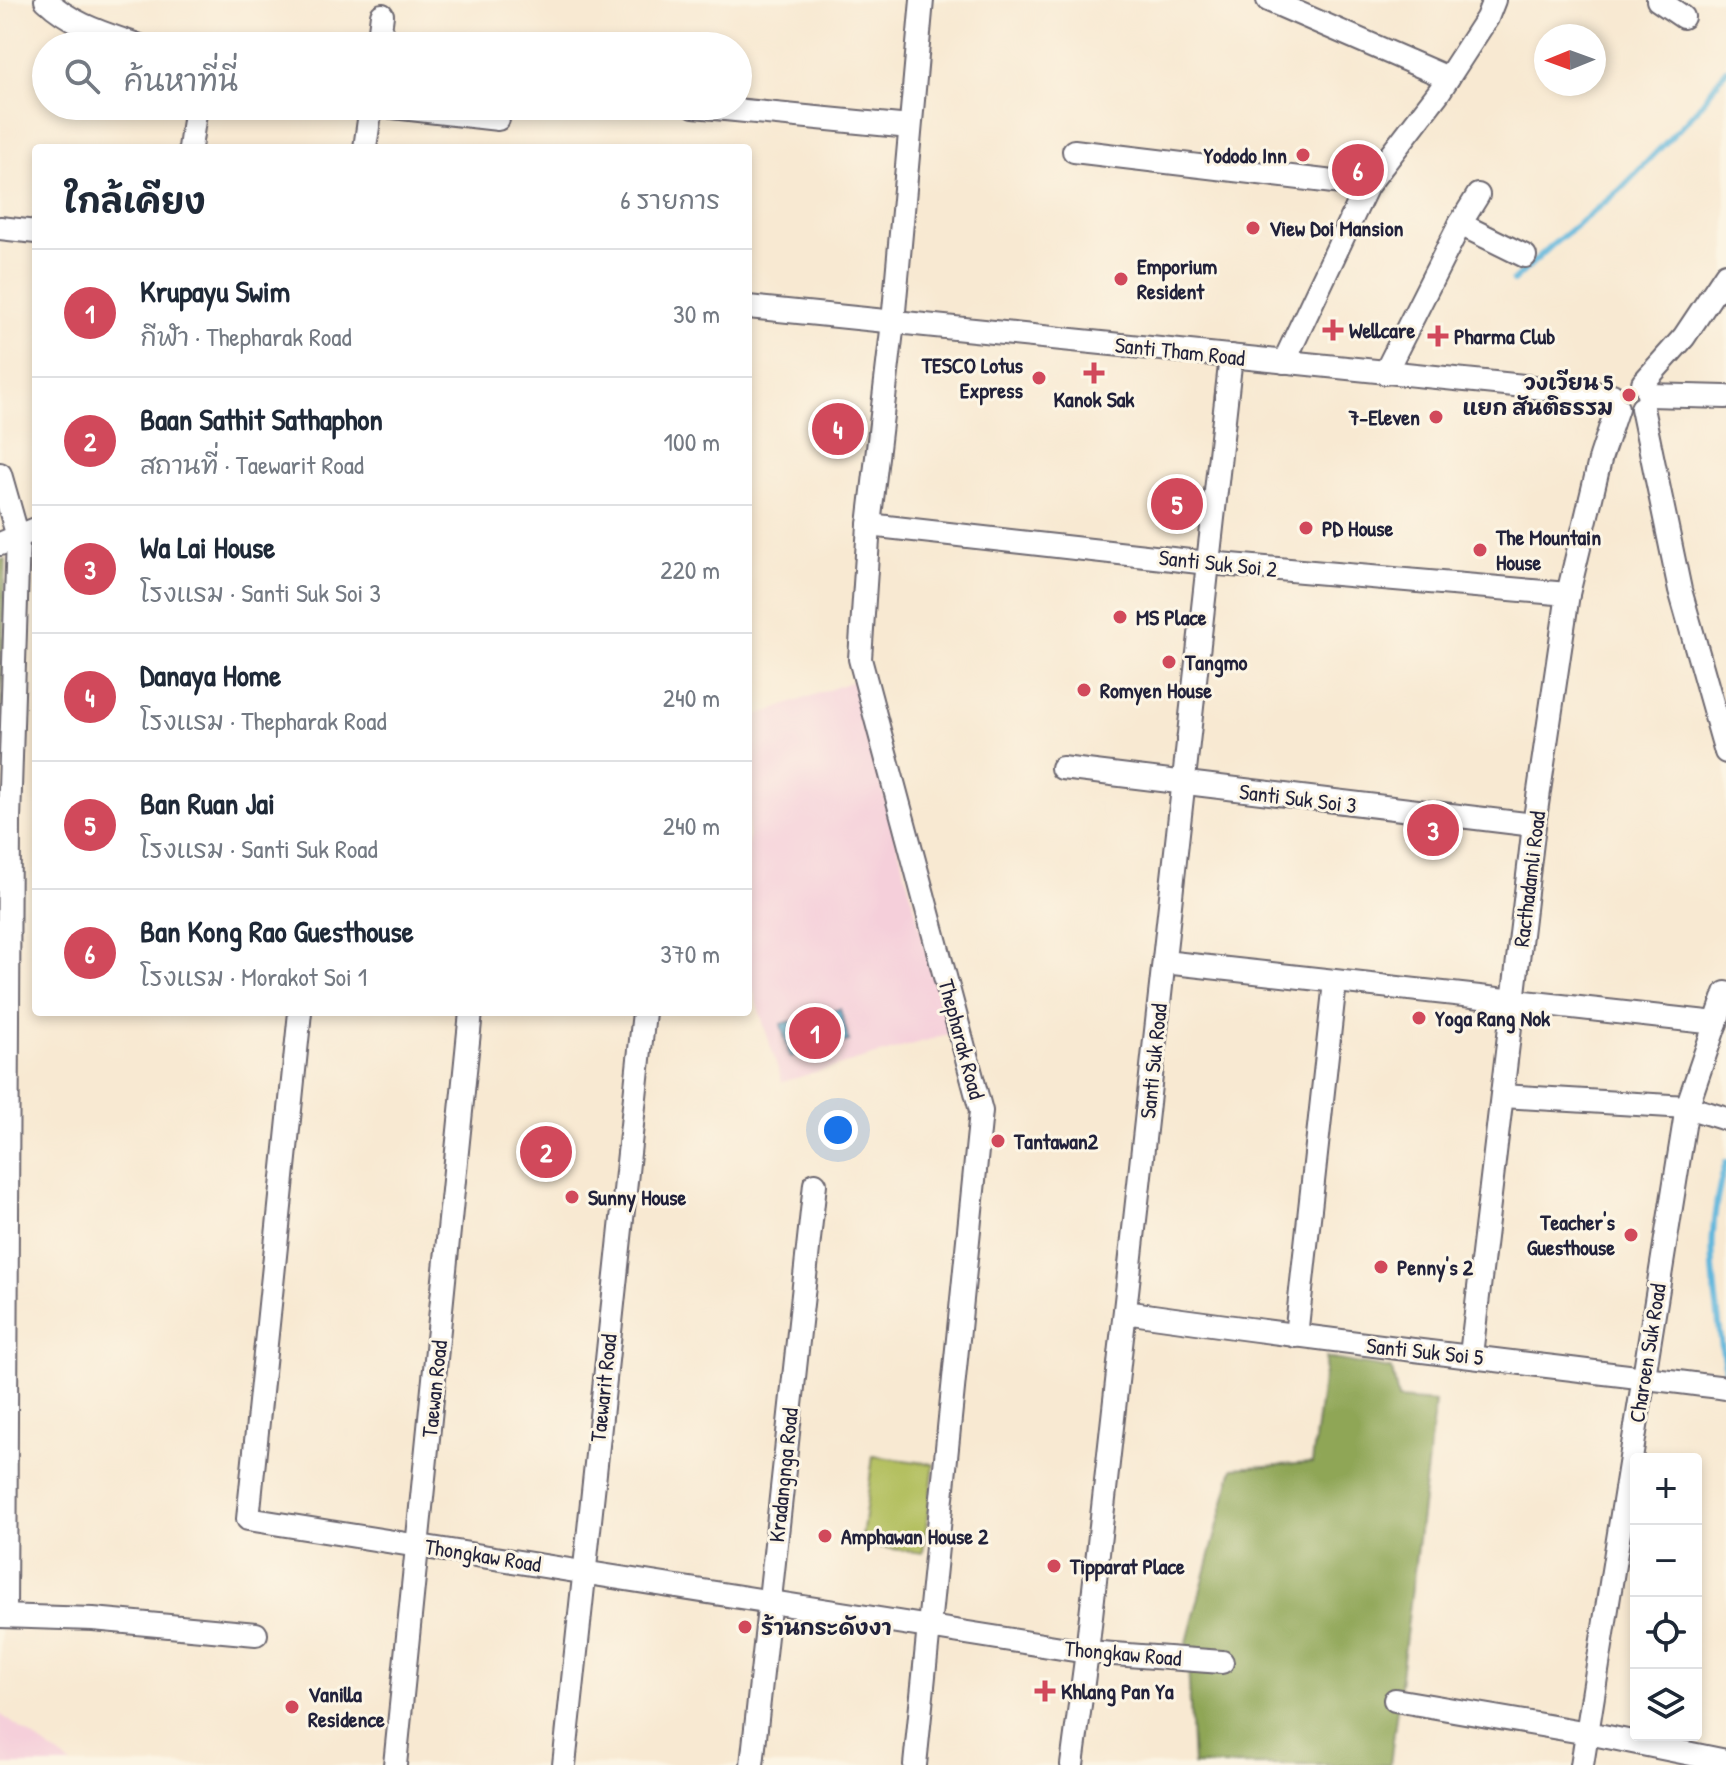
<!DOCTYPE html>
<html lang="th">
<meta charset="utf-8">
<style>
body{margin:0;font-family:"Patrick Hand","Playpen Sans Thai",sans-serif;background:#f2f2f3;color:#1f2937}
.controls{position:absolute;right:24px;bottom:24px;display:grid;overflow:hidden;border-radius:8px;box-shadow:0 4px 12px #0003}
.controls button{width:72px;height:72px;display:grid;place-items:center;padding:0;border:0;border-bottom:2px solid #e0e1e3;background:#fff;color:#1f2937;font:40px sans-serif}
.compass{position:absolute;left:1534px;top:24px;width:72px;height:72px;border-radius:50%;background:#fff;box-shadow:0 4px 12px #0003;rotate:269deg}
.you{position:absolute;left:838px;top:1130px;width:28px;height:28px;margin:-20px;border:6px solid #fff;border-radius:50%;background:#1a73e8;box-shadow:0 0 0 12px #1a73e833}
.badge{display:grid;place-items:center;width:52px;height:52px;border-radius:50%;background:#d1495b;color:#fff;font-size:26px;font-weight:700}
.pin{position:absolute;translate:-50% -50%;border:4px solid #fff;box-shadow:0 2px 8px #0006}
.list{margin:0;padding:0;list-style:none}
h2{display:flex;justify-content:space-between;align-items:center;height:104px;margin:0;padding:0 32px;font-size:34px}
h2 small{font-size:26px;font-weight:400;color:#747a83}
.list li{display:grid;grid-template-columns:52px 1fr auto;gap:24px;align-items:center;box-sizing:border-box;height:128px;padding:0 32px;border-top:2px solid #e0e1e3}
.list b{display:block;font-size:30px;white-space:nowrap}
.list p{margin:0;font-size:26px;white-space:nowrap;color:#747a83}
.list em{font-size:26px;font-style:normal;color:#747a83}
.icon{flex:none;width:44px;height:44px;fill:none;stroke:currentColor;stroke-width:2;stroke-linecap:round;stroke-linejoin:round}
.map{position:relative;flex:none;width:1726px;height:1765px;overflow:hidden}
.search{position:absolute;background:#fff;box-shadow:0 4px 12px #0003;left:32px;top:32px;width:720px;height:88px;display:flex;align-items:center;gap:20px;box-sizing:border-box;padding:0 28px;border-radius:44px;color:#747a83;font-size:30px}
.panel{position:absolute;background:#fff;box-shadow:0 4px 12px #0003;left:32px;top:144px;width:720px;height:872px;border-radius:8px}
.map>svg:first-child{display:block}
.built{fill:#f5cfda}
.green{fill:#b4c061;stroke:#6b714e;stroke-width:2}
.forest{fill:#8fa657;stroke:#586449;stroke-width:2}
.water{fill:#5fb6dc;stroke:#406c8c;stroke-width:2}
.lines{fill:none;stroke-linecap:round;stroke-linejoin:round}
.stream{stroke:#5fb6dc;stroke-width:6}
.minor-casing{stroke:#6d6870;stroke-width:26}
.minor{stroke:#fff;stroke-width:22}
.poi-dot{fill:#d1495b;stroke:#fcf5e5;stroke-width:3}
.labels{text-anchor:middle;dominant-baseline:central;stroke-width:6;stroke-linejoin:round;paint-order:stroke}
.poi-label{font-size:22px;font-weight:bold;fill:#22223b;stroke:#fcf5e5;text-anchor:start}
.street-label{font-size:22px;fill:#22223b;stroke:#fcf5e5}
</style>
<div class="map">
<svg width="1726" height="1765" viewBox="0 0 1726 1765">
<rect width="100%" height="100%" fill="#fcf5e5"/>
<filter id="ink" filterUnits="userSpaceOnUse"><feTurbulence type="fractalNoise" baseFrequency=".0125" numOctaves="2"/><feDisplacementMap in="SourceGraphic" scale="16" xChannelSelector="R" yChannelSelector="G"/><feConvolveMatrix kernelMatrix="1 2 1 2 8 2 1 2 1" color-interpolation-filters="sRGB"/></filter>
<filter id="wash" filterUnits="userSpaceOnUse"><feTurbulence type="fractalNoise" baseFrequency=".006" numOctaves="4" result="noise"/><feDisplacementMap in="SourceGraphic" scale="32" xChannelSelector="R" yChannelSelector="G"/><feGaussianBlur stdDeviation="1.8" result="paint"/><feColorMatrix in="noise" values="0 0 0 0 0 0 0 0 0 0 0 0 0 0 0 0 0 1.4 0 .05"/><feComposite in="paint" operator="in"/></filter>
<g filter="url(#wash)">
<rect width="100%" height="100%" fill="#f8e9d2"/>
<g class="built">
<polygon points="853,681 949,1034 782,1082 748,975 748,719"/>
<polygon points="0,1714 72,1765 0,1765"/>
</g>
<polygon class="green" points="873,1456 934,1464 923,1553 861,1545"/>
<g class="forest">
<polygon points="5,559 1,759 0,560"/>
<polygon points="1326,1358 1392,1369 1398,1399 1435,1402 1390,1765 1193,1765 1187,1642 1233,1468 1312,1463"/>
</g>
<polygon class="water" points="840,1009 849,1041 790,1057 781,1024"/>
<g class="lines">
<g class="stream">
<polyline points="1513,281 1551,246 1620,190 1696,111 1726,70"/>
<path d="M1726,1162C1709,1220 1710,1257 1718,1315C1720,1334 1722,1353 1726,1371"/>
</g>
</g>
</g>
<g filter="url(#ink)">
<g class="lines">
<defs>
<g id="minor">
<path d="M46,0C72,25 106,34 140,46"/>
<polyline points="1268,0 1448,78"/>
<polyline points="1658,0 1683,17"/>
<polyline points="378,46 382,15"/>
<polyline points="384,106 498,119"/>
<polyline points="694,106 910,127"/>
<polyline points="190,148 196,106"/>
<polyline points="365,148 371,106"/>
<polyline points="1074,151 1367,186"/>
<polyline points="1460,224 1525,256"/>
<polyline points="0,228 36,232"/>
<polyline points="748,307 1612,395"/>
<polyline points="1284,362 1367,186 1439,92 1487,18 1494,0"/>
<polyline points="1385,373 1460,224 1478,195"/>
<polyline points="1643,383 1684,337 1726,274"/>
<polyline points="1648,395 1726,397"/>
<polyline points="1642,408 1680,590 1726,752"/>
<polyline points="0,474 18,537 9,820 5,1616"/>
<polyline points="869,525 1208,563 1568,594"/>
<polyline points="0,544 36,529"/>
<polyline points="1062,768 1534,825"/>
<polyline points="1164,962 1716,1023"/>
<polyline points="300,1012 248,1519 1087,1652 1222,1662"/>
<polyline points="1503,1096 1687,1107 1726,1119"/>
<path d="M1125,1312C1325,1341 1526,1363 1726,1388"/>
<polyline points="1296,1336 1335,982"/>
<polyline points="1471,1355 1534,825 1568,594 1601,456 1617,408"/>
<polyline points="0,1616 93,1619 256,1634"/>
<polyline points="1395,1700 1588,1733 1726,1761"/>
<polyline points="395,1765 471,1012"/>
<polyline points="564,1765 644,1012"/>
<polyline points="752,1765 815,1184"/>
<polyline points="915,1765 981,1111 860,659 869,525 893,322 922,0"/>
<polyline points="1072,1765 1087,1652 1231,356"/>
<polyline points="1582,1765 1687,1107 1726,993"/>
</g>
</defs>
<use href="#minor" class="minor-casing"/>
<use href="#minor" class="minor"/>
</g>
</g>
<g class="poi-dot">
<circle cx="1303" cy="155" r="8"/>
<circle cx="1253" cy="228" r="8"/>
<circle cx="1121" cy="279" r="8"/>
<path d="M1329 318h8v8h8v8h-8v8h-8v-8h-8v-8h8z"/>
<path d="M1434 324h8v8h8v8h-8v8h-8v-8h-8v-8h8z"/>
<path d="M1090 361h8v8h8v8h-8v8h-8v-8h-8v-8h8z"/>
<circle cx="1039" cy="378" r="8"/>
<circle cx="1629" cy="395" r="8"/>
<circle cx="1436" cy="417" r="8"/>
<circle cx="1306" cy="528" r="8"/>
<circle cx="1480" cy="550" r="8"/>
<circle cx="1120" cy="617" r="8"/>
<circle cx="1169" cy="662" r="8"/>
<circle cx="1084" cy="690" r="8"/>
<circle cx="1419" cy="1018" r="8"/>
<circle cx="998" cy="1141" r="8"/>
<circle cx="572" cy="1197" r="8"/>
<circle cx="1631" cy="1235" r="8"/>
<circle cx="1381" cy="1267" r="8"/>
<circle cx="825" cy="1536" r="8"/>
<circle cx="1054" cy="1566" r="8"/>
<circle cx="745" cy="1627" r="8"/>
<path d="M1041 1679h8v8h8v8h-8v8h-8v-8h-8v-8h8z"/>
<circle cx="292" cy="1707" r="8"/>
</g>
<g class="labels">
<g class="poi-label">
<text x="1287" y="155" text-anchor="end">Yododo Inn</text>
<text x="1269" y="228">View Doi Mansion</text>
<text x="1137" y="266">Emporium<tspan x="1137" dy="25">Resident</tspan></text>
<text x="1349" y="330">Wellcare</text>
<text x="1454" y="336">Pharma Club</text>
<text x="1023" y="365" text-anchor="end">TESCO Lotus<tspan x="1023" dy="25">Express</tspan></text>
<text x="1613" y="382" text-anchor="end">วงเวียน 5<tspan x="1613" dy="25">แยก สันติธรรม</tspan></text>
<text x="1094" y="399" text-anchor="middle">Kanok Sak</text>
<text x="1420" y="417" text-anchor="end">7-Eleven</text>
<text x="1322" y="528">PD House</text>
<text x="1496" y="537">The Mountain<tspan x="1496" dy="25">House</tspan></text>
<text x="1136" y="617">MS Place</text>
<text x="1185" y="662">Tangmo</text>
<text x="1100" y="690">Romyen House</text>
<text x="1435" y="1018">Yoga Rang Nok</text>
<text x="1014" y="1141">Tantawan2</text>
<text x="588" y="1197">Sunny House</text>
<text x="1615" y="1222" text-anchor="end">Teacher's<tspan x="1615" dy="25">Guesthouse</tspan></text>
<text x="1397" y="1267">Penny's 2</text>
<text x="841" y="1536">Amphawan House 2</text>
<text x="1070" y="1566">Tipparat Place</text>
<text x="761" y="1627">ร้านกระดังงา</text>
<text x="1061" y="1691">Khlang Pan Ya</text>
<text x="308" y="1694">Vanilla<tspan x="308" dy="25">Residence</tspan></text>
</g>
<g class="street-label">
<text transform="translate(1180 351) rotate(6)">Santi Tham Road</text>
<text transform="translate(1218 563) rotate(6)">Santi Suk Soi 2</text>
<text transform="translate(1298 798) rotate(7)">Santi Suk Soi 3</text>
<text transform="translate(1529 879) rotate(-83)">Racthadamli Road</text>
<text transform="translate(962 1039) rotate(75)">Thepharak Road</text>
<text transform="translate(1153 1061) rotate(-84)">Santi Suk Road</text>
<text transform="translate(1425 1351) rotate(6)">Santi Suk Soi 5</text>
<text transform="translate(1647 1353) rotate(-81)">Charoen Suk Road</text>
<text transform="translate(603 1388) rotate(-84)">Taewarit Road</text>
<text transform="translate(434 1389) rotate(-84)">Taewan Road</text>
<text transform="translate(783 1475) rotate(-84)">Kradangnga Road</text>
<text transform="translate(483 1555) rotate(9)">Thongkaw Road</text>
<text transform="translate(1123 1653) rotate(5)">Thongkaw Road</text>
</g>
</g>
</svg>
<div class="controls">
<button>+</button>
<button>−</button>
<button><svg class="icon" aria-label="locate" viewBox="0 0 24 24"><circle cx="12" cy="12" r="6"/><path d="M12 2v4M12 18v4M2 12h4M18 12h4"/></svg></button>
<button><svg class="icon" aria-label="layers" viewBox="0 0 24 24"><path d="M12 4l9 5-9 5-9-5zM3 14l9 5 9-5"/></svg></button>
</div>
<svg class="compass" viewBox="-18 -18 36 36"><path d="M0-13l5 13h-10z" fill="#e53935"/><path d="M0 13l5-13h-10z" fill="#747a83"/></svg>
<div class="you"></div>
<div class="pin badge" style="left:815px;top:1033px">1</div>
<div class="pin badge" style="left:546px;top:1152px">2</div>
<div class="pin badge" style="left:1433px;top:830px">3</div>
<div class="pin badge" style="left:838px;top:429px">4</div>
<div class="pin badge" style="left:1177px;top:504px">5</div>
<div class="pin badge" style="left:1358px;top:170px">6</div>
<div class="search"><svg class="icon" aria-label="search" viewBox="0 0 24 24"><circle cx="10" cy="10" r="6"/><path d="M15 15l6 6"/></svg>ค้นหาที่นี่</div>
<section class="panel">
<h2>ใกล้เคียง<small>6 รายการ</small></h2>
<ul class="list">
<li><span class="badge">1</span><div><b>Krupayu Swim</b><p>กีฬา · Thepharak Road</p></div><em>30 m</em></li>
<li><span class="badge">2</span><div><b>Baan Sathit Sathaphon</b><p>สถานที่ · Taewarit Road</p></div><em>100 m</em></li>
<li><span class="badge">3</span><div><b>Wa Lai House</b><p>โรงแรม · Santi Suk Soi 3</p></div><em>220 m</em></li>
<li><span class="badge">4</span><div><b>Danaya Home</b><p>โรงแรม · Thepharak Road</p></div><em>240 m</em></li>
<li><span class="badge">5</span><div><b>Ban Ruan Jai</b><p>โรงแรม · Santi Suk Road</p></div><em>240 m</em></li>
<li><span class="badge">6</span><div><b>Ban Kong Rao Guesthouse</b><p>โรงแรม · Morakot Soi 1</p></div><em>370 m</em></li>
</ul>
</section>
</div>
